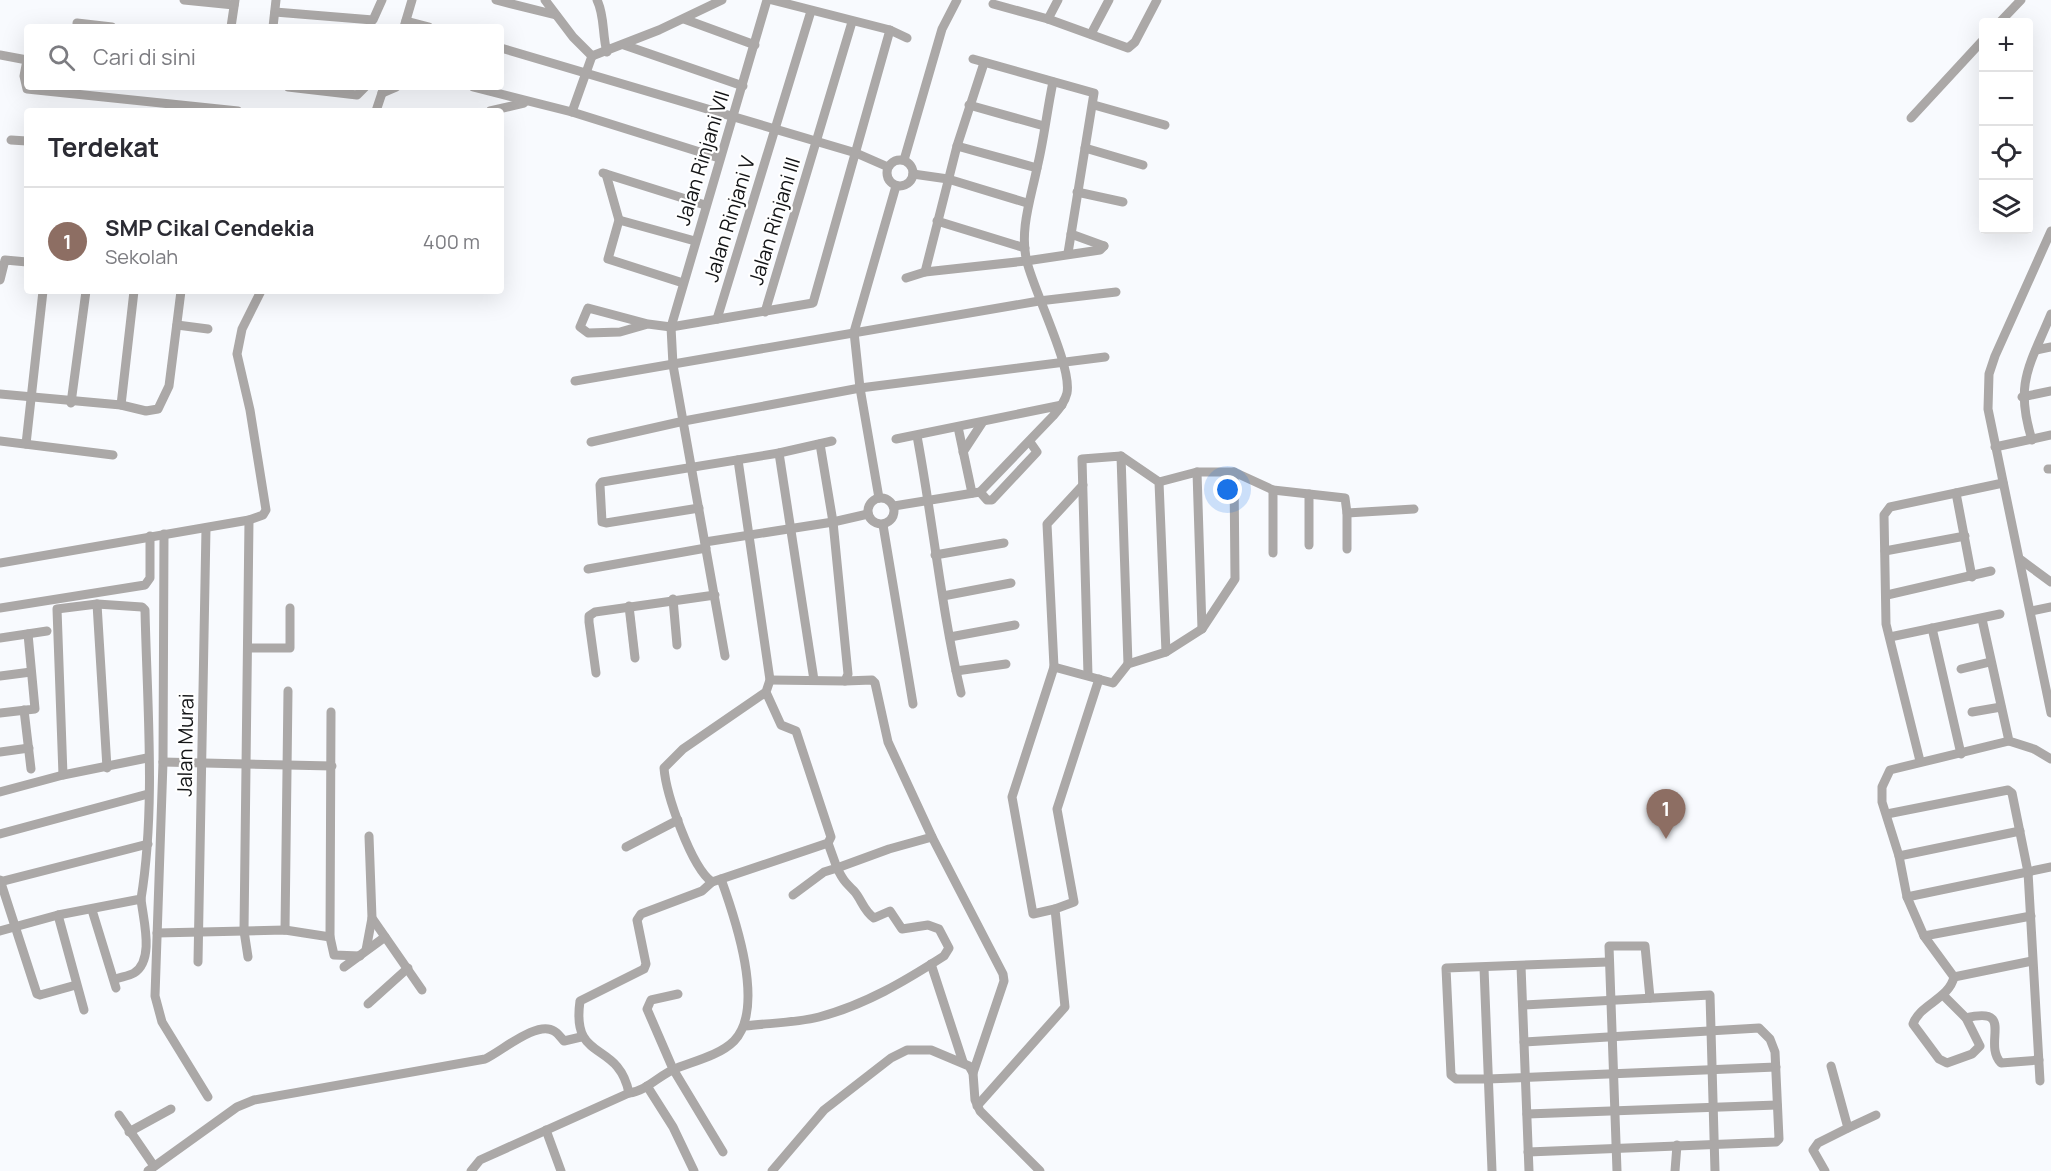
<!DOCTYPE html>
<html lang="id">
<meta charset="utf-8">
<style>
body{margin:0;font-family:Manrope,sans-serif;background:#f2f2f3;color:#2b2b33}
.controls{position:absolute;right:18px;top:18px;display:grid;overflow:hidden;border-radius:6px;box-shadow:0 6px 24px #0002}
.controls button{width:54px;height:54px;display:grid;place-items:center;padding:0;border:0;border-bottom:2px solid #e1e1e2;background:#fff;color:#2b2b33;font:30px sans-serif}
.you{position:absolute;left:1228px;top:490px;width:21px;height:21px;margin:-15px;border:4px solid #fff;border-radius:50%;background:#1a73e8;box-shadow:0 0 0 9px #1a73e833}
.badge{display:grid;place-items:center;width:39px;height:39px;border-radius:50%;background:#3b76e5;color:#fff;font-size:20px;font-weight:700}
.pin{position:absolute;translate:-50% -50px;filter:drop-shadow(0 2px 3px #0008)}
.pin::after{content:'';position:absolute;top:32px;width:21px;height:18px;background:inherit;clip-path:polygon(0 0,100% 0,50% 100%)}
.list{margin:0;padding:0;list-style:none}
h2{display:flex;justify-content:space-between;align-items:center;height:78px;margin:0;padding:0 24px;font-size:26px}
h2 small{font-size:20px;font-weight:400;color:#7c7c81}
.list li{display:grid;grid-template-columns:39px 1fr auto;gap:18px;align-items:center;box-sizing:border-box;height:108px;padding:0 24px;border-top:2px solid #e1e1e2}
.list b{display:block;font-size:22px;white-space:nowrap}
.list p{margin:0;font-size:20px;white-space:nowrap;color:#7c7c81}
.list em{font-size:20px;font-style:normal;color:#7c7c81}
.icon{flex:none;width:33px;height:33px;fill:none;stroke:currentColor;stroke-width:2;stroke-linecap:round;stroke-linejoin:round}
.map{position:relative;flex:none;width:2051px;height:1171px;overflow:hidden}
.search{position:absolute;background:#fff;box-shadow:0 6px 24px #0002;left:24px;top:24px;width:480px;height:66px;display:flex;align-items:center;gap:15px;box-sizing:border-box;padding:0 21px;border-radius:6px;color:#7c7c81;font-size:22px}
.panel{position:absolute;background:#fff;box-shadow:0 6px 24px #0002;left:24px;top:108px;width:480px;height:186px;border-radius:6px}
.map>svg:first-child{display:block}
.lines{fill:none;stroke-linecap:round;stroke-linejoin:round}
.minor{stroke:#aba8a7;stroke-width:9}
.labels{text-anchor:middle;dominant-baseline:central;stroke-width:4.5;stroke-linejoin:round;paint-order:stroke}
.street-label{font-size:20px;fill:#131416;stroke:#fff}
</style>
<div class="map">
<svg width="2051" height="1171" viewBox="0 0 2051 1171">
<rect width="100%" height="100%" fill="#f8fafe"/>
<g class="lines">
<g class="minor">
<polyline points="184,0 234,5"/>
<polyline points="496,0 556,15"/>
<polyline points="545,0 573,37 592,56"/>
<path d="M597,0C605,16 602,35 607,52"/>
<polyline points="772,0 890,30 907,38"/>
<polyline points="993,4 1048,19 1128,48 1135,42 1157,0"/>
<polyline points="275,12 373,20 382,0"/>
<polyline points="684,19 755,45"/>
<polyline points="1048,19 1058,0"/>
<polyline points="406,21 429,27"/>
<polyline points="2000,22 2021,0"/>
<polyline points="77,27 77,23 112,27"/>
<polyline points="231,27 235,0"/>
<polyline points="273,27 276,0"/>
<polyline points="404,27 412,0"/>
<polyline points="1091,34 1109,0"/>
<polyline points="624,45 743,86"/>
<polyline points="501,48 856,153 888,167"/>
<polyline points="0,55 27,60 24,76 27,89 238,111"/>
<polyline points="592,56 659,30 722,0"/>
<polyline points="973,59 1094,93 1068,253"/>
<polyline points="288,87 357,95 365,87"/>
<polyline points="473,87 572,112 719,158"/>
<polyline points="382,93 396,87"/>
<polyline points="969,105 1044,126"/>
<polyline points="1094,105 1165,125"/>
<polyline points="376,111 384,87"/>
<polyline points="490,111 524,103"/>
<polyline points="572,112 592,56"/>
<polyline points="1911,118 1984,39"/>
<polyline points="11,140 27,141"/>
<polyline points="957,146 1037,168"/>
<polyline points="1085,148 1143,165"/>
<circle cx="900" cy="173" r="13"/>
<polyline points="904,160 942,29 957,0"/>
<polyline points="603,173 705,205"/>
<polyline points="606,174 619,220 608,259 683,283"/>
<polyline points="913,174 948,179 1027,203"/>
<polyline points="1077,192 1123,202"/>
<polyline points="619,220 695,241"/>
<polyline points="937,221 1025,248"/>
<polyline points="2051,231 1995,356 1989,374 1988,409 2051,713"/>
<polyline points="1071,234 1104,246"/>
<polyline points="925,272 957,146 984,63"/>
<polyline points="906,278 925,272 1026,261 1100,250 1104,246"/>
<polyline points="0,280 5,260 27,262"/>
<polyline points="765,312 852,22"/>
<polyline points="717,319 811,11"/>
<polyline points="648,324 620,332 588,333 580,327 588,308 648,324 671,327 813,303 890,30"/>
<polyline points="177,325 208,329"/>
<polyline points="2036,350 2051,347"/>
<polyline points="575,381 1039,301 1116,292"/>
<polyline points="0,394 121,405 146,411 158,409 169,386 181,291"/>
<polyline points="2022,397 2051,391"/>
<polyline points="71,403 86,291"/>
<polyline points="121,405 134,291"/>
<polyline points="958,427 972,493"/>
<path d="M917,436C933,521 941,608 961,693"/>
<polyline points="896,439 1062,405"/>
<path d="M2032,440C2014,383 2030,365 2051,314"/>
<polyline points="0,441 113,455"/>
<polyline points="591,442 684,421 860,388 1105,357"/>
<polyline points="26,444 43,291"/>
<polyline points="1995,447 2051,435"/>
<polyline points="963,452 982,423"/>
<polyline points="779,453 814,680"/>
<polyline points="1121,456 1159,482 1166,652"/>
<path d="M738,460L770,680L766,692L683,749L664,768C666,794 691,867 712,882L828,843L831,837L796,731L781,725L766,692"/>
<polyline points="2048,469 2051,469"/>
<polyline points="1234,472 1273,490 1345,498 1347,513"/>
<polyline points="1159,482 1197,472 1202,629"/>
<polyline points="980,492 987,500 992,500 1037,452 1030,442"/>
<polyline points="1956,493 1972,577"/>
<circle cx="881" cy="511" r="13"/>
<polyline points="879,498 860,388 854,332 896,186"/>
<path d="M894,506L980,492L1053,416C1059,409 1065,402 1067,393C1072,366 1035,294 1027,262C1019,231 1031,198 1037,168C1044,140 1047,110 1053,82"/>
<polyline points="699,508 606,523 602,522 600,485 602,482 779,453 832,441"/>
<polyline points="883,525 913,704"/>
<polyline points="164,534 163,762 155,996 162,1022 208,1097"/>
<polyline points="705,542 833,522 868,514"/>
<polyline points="1309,545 1309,494"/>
<polyline points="1347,549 1347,513 1414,509"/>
<polyline points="1885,551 1965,536"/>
<polyline points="1273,553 1273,490"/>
<polyline points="935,555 1004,543"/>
<polyline points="2021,560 2051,582"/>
<polyline points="0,563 249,520 263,515 266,510 250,410 237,354 242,329 261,291"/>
<polyline points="588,569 706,548"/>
<polyline points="1887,595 1991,571"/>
<polyline points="943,596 1011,583"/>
<polyline points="673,599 677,645"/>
<polyline points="97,604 107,768"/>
<polyline points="629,606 635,658"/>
<polyline points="0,608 145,585 150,578 150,536"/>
<polyline points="2031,611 2051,607"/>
<polyline points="1982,619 2009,741 2034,749 2051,759"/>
<polyline points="1932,628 1961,754"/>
<polyline points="950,637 1015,625"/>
<polyline points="1890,637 2000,614"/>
<polyline points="0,638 47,631"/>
<polyline points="248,648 290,648 290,608"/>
<polyline points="725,656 673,365 671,327 767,0"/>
<polyline points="1054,667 1047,524 1083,485"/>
<polyline points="1961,669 1990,662"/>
<polyline points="956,671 1006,664"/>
<polyline points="596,673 589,622 589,616 595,612 715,595"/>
<polyline points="1088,675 1082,459 1121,456 1128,664"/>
<polyline points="0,676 31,672"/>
<polyline points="770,680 845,681 848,674 833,522 820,444"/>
<polyline points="845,681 872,680 875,683 888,742 932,837 1003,974 1004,981 973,1073"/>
<polyline points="24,710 31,769"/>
<polyline points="331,712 330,937 334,955 360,956"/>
<polyline points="1972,712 2001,707"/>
<polyline points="0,713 35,709 28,634"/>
<polyline points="0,752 29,748"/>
<polyline points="1920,761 1886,624 1884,515 1890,507 2003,483"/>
<polyline points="163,762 332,766"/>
<polyline points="0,792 63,775 147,758"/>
<polyline points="1887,814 2008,790 2012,793 2028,872 2040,1081"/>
<polyline points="0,834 148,794"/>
<polyline points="369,836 372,918 422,990"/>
<polyline points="626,847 678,820"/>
<polyline points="1899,856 2020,831"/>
<polyline points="0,880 37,994 40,995 76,985"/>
<polyline points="0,882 148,844"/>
<polyline points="793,895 824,872 837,868 828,843"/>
<polyline points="1907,897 2051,867"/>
<polyline points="1055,909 1033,914 1012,797 1054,667 1113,683 1128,664 1166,652 1202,629 1235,579 1234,472 1197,472"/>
<polyline points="92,910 116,988"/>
<polyline points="58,915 84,1010"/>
<polyline points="285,930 288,691"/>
<path d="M0,931L58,915L141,899C156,807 147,704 145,610L142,607L97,604L57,609L63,775"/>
<polyline points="157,933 285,930 330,937"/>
<polyline points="1924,936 2031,916"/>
<polyline points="366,950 372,918"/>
<polyline points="248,957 244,931 249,520"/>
<polyline points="198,962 206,528"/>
<polyline points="1608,962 1446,968 1451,1075 1456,1079 1488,1079 1776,1067"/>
<polyline points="931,964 963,1062"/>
<polyline points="1521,966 1529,1171"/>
<polyline points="344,967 385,937"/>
<polyline points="1484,968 1492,1171"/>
<polyline points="1954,977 2032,961"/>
<path d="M116,979C121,977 129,976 134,973C155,960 143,919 141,899"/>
<polyline points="678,994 651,1000 647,1009 673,1069 723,1152"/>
<path d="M1943,995L1966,1018L1980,1046L1972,1054L1947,1063L1939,1059L1913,1024C1920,1004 1949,999 1954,977L1924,936L1907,897L1899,856L1882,802V787L1890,770L2009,741"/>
<polyline points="368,1004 408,968"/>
<polyline points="1523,1005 1710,995 1715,1171"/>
<path d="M1966,1018C2016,1006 1982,1043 2001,1063L2039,1060"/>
<path d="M745,1026C769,1023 795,1023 819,1017C865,1005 905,981 944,956L949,948L939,929L928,925L902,929L890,911L874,918C863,910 862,900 854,891C845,882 843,880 837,868L889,849L932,837"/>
<polyline points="1524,1042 1759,1028 1770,1039 1775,1052 1779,1139 1776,1142 1528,1152"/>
<polyline points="647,1086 673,1127 694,1171"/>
<path d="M629,1093C618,1039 571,1064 580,1001L644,969L646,964L637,920L641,914L702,891L712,882"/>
<polyline points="977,1106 1065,1007 1055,909 1074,902 1057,809 1099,679"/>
<polyline points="1527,1114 1777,1105"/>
<polyline points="119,1115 154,1166"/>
<polyline points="1848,1128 1876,1115"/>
<polyline points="546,1130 561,1171"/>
<polyline points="129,1132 171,1109"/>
<path d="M148,1171L237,1107L254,1100L485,1059C502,1051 537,1020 554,1031C558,1033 561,1038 564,1041L581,1037"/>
<path d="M471,1171L480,1160L629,1093C647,1091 660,1074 677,1068C695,1061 720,1055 734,1041C766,1008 735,918 721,879"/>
<polyline points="772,1171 824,1110 891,1058 907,1050 931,1050 969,1066 973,1073 975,1100 980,1111 1040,1171"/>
<polyline points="1617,1171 1609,946 1645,946 1650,998"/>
<polyline points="1675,1171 1677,1145"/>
<polyline points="1825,1171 1813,1150 1818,1143 1848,1128 1831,1066"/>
</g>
</g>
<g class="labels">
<g class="street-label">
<text transform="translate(702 158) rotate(-73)">Jalan Rinjani VII</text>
<text transform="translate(729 219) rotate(-73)">Jalan Rinjani V</text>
<text transform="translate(774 221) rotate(-73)">Jalan Rinjani III</text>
<text transform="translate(185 745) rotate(-89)">Jalan Murai</text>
</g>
</g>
</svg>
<div class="controls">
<button>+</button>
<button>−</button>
<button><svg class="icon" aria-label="locate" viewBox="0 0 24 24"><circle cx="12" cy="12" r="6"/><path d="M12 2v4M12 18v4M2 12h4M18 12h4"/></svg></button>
<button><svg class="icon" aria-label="layers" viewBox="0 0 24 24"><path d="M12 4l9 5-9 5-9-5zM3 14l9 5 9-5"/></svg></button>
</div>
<div class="you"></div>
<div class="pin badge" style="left:1666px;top:839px;background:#8d6e63">1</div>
<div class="search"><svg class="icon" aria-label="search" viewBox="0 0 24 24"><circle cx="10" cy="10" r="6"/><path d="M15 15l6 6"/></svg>Cari di sini</div>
<section class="panel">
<h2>Terdekat<small></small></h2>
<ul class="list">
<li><span class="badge" style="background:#8d6e63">1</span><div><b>SMP Cikal Cendekia</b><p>Sekolah</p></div><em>400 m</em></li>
</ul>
</section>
</div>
